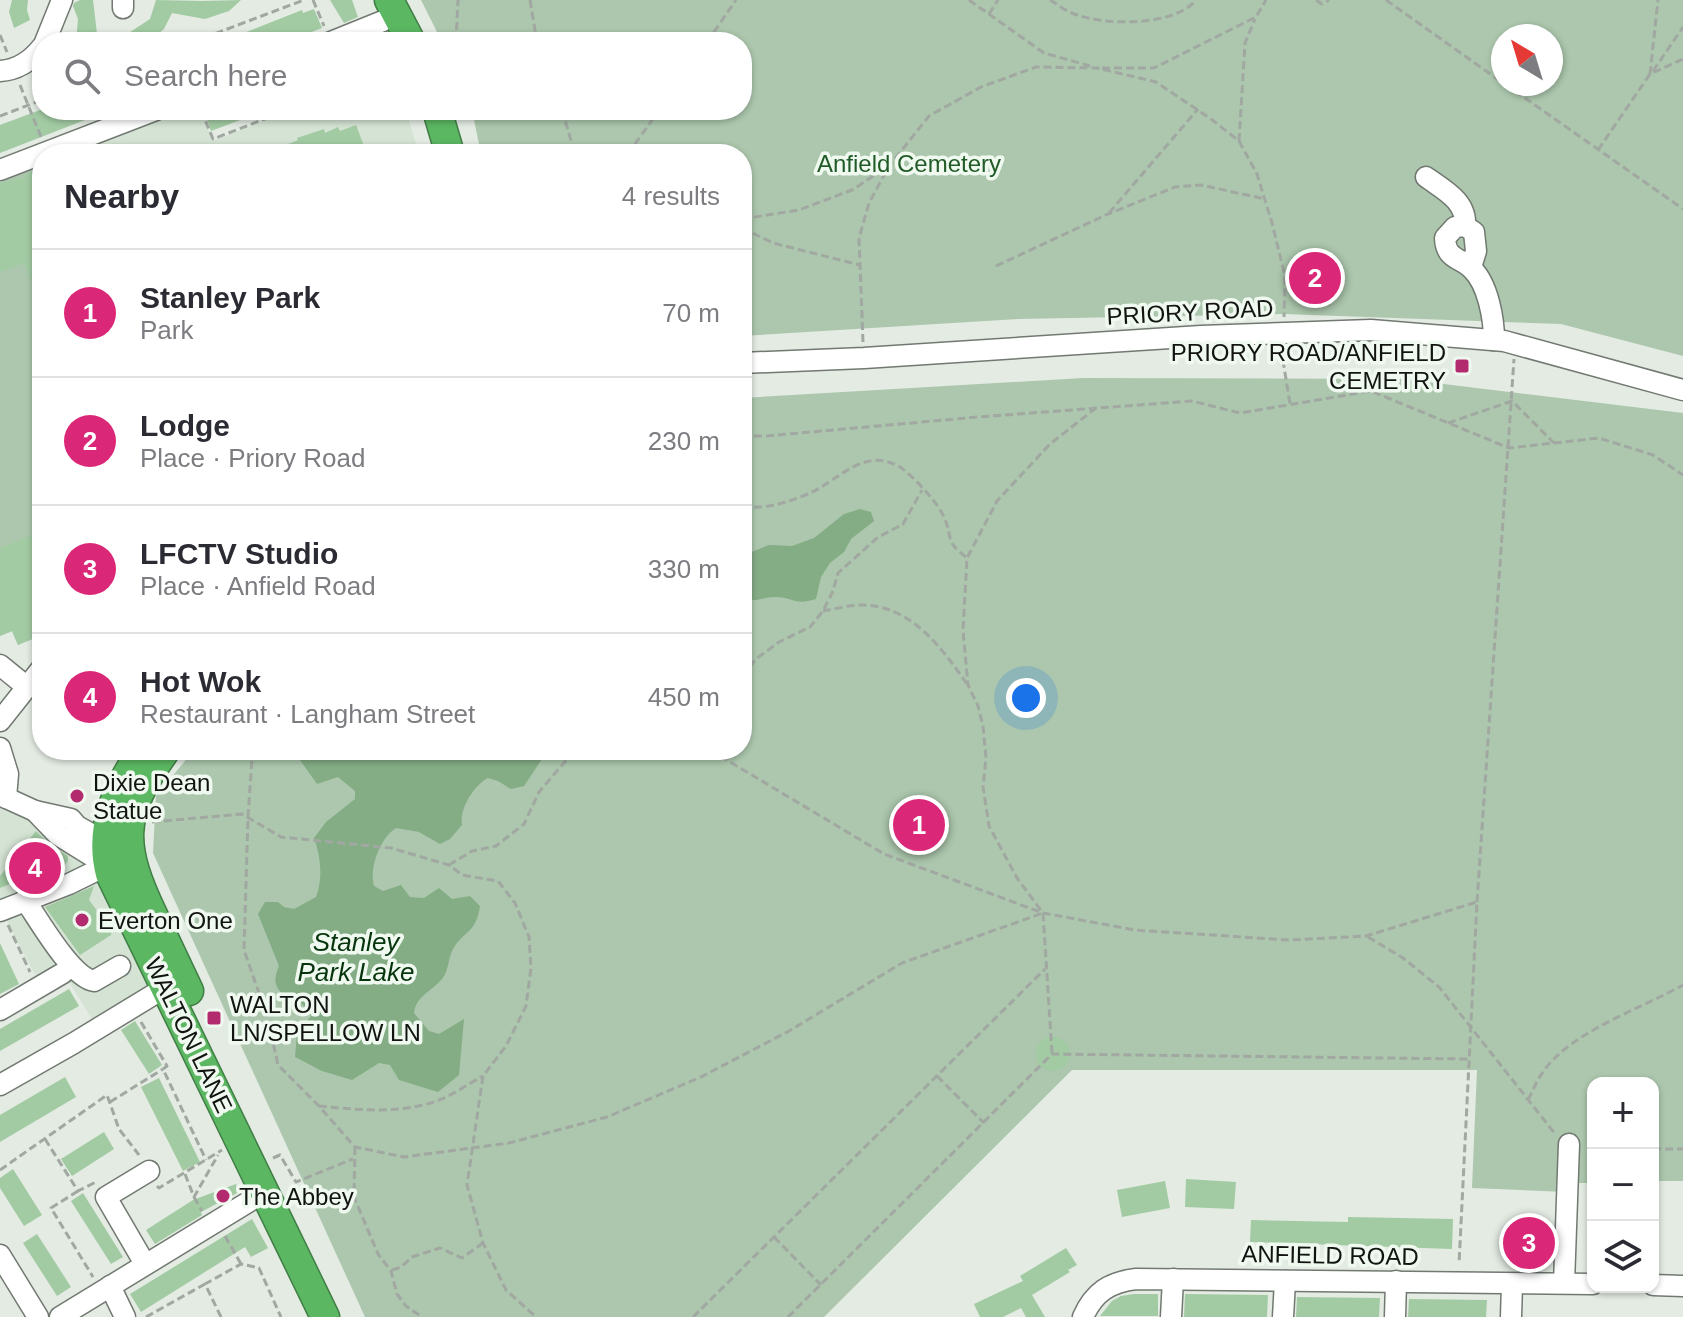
<!DOCTYPE html>
<meta charset="utf-8">
<style>
body{margin:0;font-family:Helvetica,sans-serif;background:#f7f7f7;color:#2b2b33}
.controls{position:absolute;right:24px;bottom:24px;display:grid;overflow:hidden;border-radius:16px;box-shadow:0 2px 6px #0004}
.controls button{width:72px;height:72px;display:grid;place-items:center;padding:0;border:0;border-bottom:2px solid #e1e1e2;background:#fff;color:#2b2b33;font:40px sans-serif}
.compass{position:absolute;left:1491px;top:24px;width:72px;height:72px;border-radius:50%;background:#fff;box-shadow:0 2px 6px #0004;rotate:322deg}
.you{position:absolute;left:1026px;top:698px;width:28px;height:28px;margin:-20px;border:6px solid #fff;border-radius:50%;background:#1a73e8;box-shadow:0 0 0 12px #1a73e833}
.badge{display:grid;place-items:center;width:52px;height:52px;border-radius:50%;background:#db2777;color:#fff;font-size:26px;font-weight:700}
.pin{position:absolute;translate:-50% -50%;border:4px solid #fff;box-shadow:0 2px 8px #0006}
.list{margin:0;padding:0;list-style:none}
h2{display:flex;justify-content:space-between;align-items:center;height:104px;margin:0;padding:0 32px;font-size:34px}
h2 small{font-size:26px;font-weight:400;color:#7c7c81}
.list li{display:grid;grid-template-columns:52px 1fr auto;gap:24px;align-items:center;box-sizing:border-box;height:128px;padding:0 32px;border-top:2px solid #e1e1e2}
.list b{display:block;font-size:30px;white-space:nowrap}
.list p{margin:0;font-size:26px;white-space:nowrap;color:#7c7c81}
.list em{font-size:26px;font-style:normal;color:#7c7c81}
.icon{flex:none;width:44px;height:44px;fill:none;stroke:currentColor;stroke-width:2;stroke-linecap:round;stroke-linejoin:round}
.map{position:relative;flex:none;width:1683px;height:1317px;overflow:hidden}
.search{position:absolute;background:#fff;box-shadow:0 2px 6px #0004;left:32px;top:32px;width:720px;height:88px;display:flex;align-items:center;gap:20px;box-sizing:border-box;padding:0 28px;border-radius:32px;color:#7c7c81;font-size:30px}
.panel{position:absolute;background:#fff;box-shadow:0 2px 6px #0004;left:32px;top:144px;width:720px;height:616px;border-radius:32px}
.map>svg:first-child{display:block}
.built{fill:#d4e3d4}
.green{fill:#acc7ad;fill-rule:evenodd}
.water{fill:#84ad85}
.building{fill:#a2cba3}
.lines{fill:none;stroke-linecap:round;stroke-linejoin:round}
.minor-casing{stroke:#717971;stroke-width:23}
.highway-casing{stroke:#417e46;stroke-width:31}
.path{stroke:#a1a8a1;stroke-width:3;stroke-dasharray:8 4;stroke-linecap:butt}
.minor{stroke:#fff;stroke-width:20}
.highway{stroke:#5bb762;stroke-width:28}
.poi-dot{fill:#b22b6e;stroke:#f0f9f0;stroke-width:3}
.labels{text-anchor:middle;dominant-baseline:central;stroke-width:7;stroke-linejoin:round;paint-order:stroke}
.park-label{font-size:24px;fill:#215b27;stroke:#f0f9f0}
.street-label{font-size:24px;fill:#111411;stroke:#f0f9f0}
.poi-label{font-size:24px;fill:#111411;stroke:#f0f9f0;text-anchor:start}
.water-label{font-size:26px;font-style:italic;fill:#06340d;stroke:#f0f9f0}
</style>
<div class="map">
<svg width="1683" height="1317" viewBox="0 0 1683 1317">
<rect width="100%" height="100%" fill="#e3ebe3"/>
<g class="built">
<polygon points="188,110 200,110 213,141 292,110 406,110 419,154 74,154"/>
<polygon points="0,796 105,848 166,987 98,1029 64,973 41,986 6,919 0,921"/>
</g>
<g class="green">
<path d="M421,0H1683V356L1561,324L1284,314L1018,319L742,336V154H481L472,110H742V42H442ZM1503,36H1551V84H1503Z"/>
<polygon points="42,166 42,620 32,624 37,637 18,645 12,631 0,636 0,182"/>
<polygon points="1083,378 1402,379 1683,413 1683,1181 1653,1181 1653,1083 1593,1083 1593,1183 1567,1183 1566,1192 1472,1188 1477,1070 1072,1070 824,1317 365,1317 153,853 156,796 194,750 742,750 742,398"/>
</g>
<g class="water">
<path d="M860,509L871,512L874,521L851,539L844,552L830,563L821,577L816,599C794,606 793,597 776,597C761,597 758,603 742,598V551L747,554L769,545L792,546L814,538L844,514Z"/>
<path d="M279,750H548L524,786L511,789L498,781L488,778C474,785 459,809 462,825L450,839L440,844L419,832L396,828C380,838 369,868 374,886L383,891L401,885L410,897L424,898L439,888L452,899L470,896L480,906C476,934 464,930 453,949C448,958 449,971 442,979C431,992 416,996 414,1013L429,1031L439,1034L464,1019L459,1075L438,1092L399,1080L390,1065L379,1063L352,1080L322,1071L295,1057L297,1034L311,1016L296,996L286,997C274,987 273,980 279,966L258,914L265,902H278L284,907L294,909L316,897C323,879 321,857 314,838L326,822L355,799V791L338,777L317,784L300,760L282,755Z"/>
</g>
<g class="building">
<polygon points="12,0 28,0 27,10 30,20 14,28 9,12"/>
<polygon points="80,0 93,0 98,42 76,42 78,19 73,6 74,3"/>
<polygon points="156,0 202,1 241,0 229,11 205,19 172,13 164,29 148,42 115,42 150,19"/>
<polygon points="330,0 352,0 358,17 344,23"/>
<polygon points="314,9 322,28 285,42 221,42 302,10 303,13"/>
<polygon points="40,110 108,110 108,111 0,153 0,125"/>
<polygon points="204,110 264,110 264,111 211,131"/>
<polygon points="356,125 367,154 289,154 286,145 298,140 297,138 324,129 325,133 338,127 340,131"/>
<polygon points="42,168 42,305 41,305 24,263 0,272 0,183 26,177 25,174"/>
<polygon points="1301,268 1329,268 1330,288 1301,288"/>
<polygon points="42,531 42,620 32,624 37,637 18,645 12,631 0,636 0,548"/>
<polygon points="36,831 51,846 68,856 68,861 57,874 37,883 16,891 12,883 0,888 0,876"/>
<polygon points="94,886 89,900 101,916 114,921 111,935 80,955 45,907"/>
<polygon points="0,943 19,984 0,994"/>
<polygon points="69,989 79,1006 0,1051 0,1029"/>
<polygon points="135,1021 162,1065 149,1074 121,1030"/>
<circle cx="1053" cy="1054" r="17"/>
<polygon points="65,1077 76,1097 0,1142 0,1115"/>
<polygon points="159,1078 200,1162 183,1171 141,1087"/>
<polygon points="104,1132 114,1149 72,1176 61,1159"/>
<polygon points="13,1169 42,1215 24,1226 0,1188 0,1178"/>
<polygon points="1186,1179 1236,1182 1234,1209 1185,1207"/>
<polygon points="1165,1181 1170,1208 1122,1217 1117,1190"/>
<polygon points="236,1184 239,1192 201,1212 202,1215 155,1244 146,1230 193,1200"/>
<polygon points="83,1193 123,1257 111,1264 71,1201"/>
<polygon points="1348,1217 1453,1219 1452,1249 1250,1242 1251,1220 1348,1222"/>
<polygon points="252,1219 268,1248 251,1257 245,1247 141,1312 130,1294"/>
<polygon points="37,1234 71,1287 57,1296 23,1243"/>
<polygon points="1066,1248 1077,1265 1068,1270 1070,1272 1032,1295 1045,1317 1026,1317 1021,1308 1003,1317 980,1317 974,1304 1023,1281 1020,1276"/>
<polygon points="1134,1294 1158,1294 1158,1316 1100,1316 1112,1301 1121,1296"/>
<polygon points="1185,1294 1268,1295 1267,1317 1184,1317"/>
<polygon points="1297,1297 1380,1298 1379,1317 1296,1317"/>
<polygon points="1409,1299 1487,1300 1486,1317 1408,1317"/>
</g>
<g class="lines">
<defs>
<g id="minor">
<polyline points="123,0 123,8"/>
<polyline points="45,42 62,0"/>
<polyline points="331,42 383,21"/>
<path d="M0,71C18,70 31,61 42,47"/>
<polyline points="0,170 156,110"/>
<path d="M1426,177C1444,190 1467,201 1465,226"/>
<path d="M1471,267L1476,251L1474,232L1465,226L1455,227L1445,238C1446,260 1460,257 1472,269C1488,284 1494,319 1494,340"/>
<polyline points="742,363 864,358 1201,336 1371,330 1504,341 1683,390"/>
<polyline points="0,665 27,687"/>
<polyline points="0,721 42,668"/>
<polyline points="0,748 8,774 6,798"/>
<polyline points="0,795 35,811 71,819 77,826 115,847"/>
<polyline points="35,811 58,835 108,866"/>
<path d="M25,900C39,920 71,977 94,981L120,966"/>
<polyline points="0,911 69,884 118,860"/>
<polyline points="0,1010 63,973"/>
<polyline points="0,1085 74,1043 166,987"/>
<polyline points="0,1255 38,1317"/>
<polyline points="145,1264 106,1197 149,1171"/>
<polyline points="1564,1283 1569,1144"/>
<polyline points="1653,1285 1683,1286"/>
<polyline points="110,1286 125,1317"/>
<polyline points="60,1317 250,1201"/>
<path d="M1083,1317C1094,1292 1110,1282 1136,1279L1593,1284"/>
<polyline points="1171,1317 1173,1279"/>
<polyline points="1283,1317 1285,1281"/>
<polyline points="1395,1317 1396,1281"/>
<polyline points="1511,1317 1512,1284"/>
</g>
<g id="highway">
<polyline points="389,0 411,42"/>
<polyline points="437,110 450,154"/>
<path d="M143,750C116,787 98,829 110,874L325,1317"/>
<path d="M166,750C118,816 120,846 154,917C166,942 177,966 189,991"/>
</g>
</defs>
<use href="#minor" class="minor-casing"/>
<use href="#highway" class="highway-casing"/>
<g class="path">
<polyline points="313,0 324,26"/>
<polyline points="530,0 537,42"/>
<polyline points="969,0 1044,53 1090,66"/>
<path d="M1050,0C1057,4 1064,10 1072,13C1102,26 1174,27 1196,0"/>
<polyline points="1316,0 1322,4 1329,0"/>
<polyline points="1386,0 1503,83"/>
<polyline points="989,14 998,0"/>
<polyline points="0,35 7,52"/>
<polyline points="193,42 304,0"/>
<polyline points="456,42 458,0"/>
<polyline points="707,42 736,0"/>
<polyline points="1102,68 1154,68 1256,17 1266,0"/>
<polyline points="1653,71 1683,27"/>
<polyline points="1650,74 1658,0"/>
<polyline points="1505,84 1683,209"/>
<polyline points="20,85 41,137"/>
<polyline points="201,110 213,139 288,110"/>
<polyline points="562,110 575,154"/>
<polyline points="0,116 42,100"/>
<polyline points="1239,141 1245,43 1255,19"/>
<polyline points="1598,150 1650,74 1683,59"/>
<polyline points="628,154 659,110"/>
<polyline points="1109,213 1198,109"/>
<polyline points="742,219 799,210 852,190 890,165 929,116 981,87 1036,67 1097,68 1156,82 1211,119 1239,141 1257,174 1272,223 1285,276 1284,317"/>
<polyline points="742,228 773,243 860,265"/>
<polyline points="996,266 1108,214 1175,187 1201,185 1265,199"/>
<polyline points="863,342 859,238 869,203 888,168"/>
<polyline points="1281,348 1290,404"/>
<polyline points="1448,423 1512,401 1554,443"/>
<polyline points="742,436 766,436 978,417 1192,401 1240,413 1371,391 1509,448 1599,438 1653,455 1683,475"/>
<path d="M742,507C766,509 786,503 808,494C838,481 863,447 898,466C910,472 939,504 944,517C954,540 943,539 967,558"/>
<path d="M823,611C835,609 849,605 861,605C911,605 941,647 967,684"/>
<polyline points="742,676 756,659 779,642 810,627 823,611 833,591 838,573 877,538 903,524 922,490"/>
<polyline points="256,750 252,759 248,817 244,950 268,1019 278,1065 319,1106 355,1147 404,1157 509,1143 607,1117 701,1077 789,1031 902,963 1043,913"/>
<polyline points="710,750 884,854 1043,913 1135,930 1289,940 1366,936 1477,902 1459,1264"/>
<polyline points="152,822 242,814 281,837 391,848 449,865 462,875 498,881 515,903 529,937 531,968 526,1006 506,1046 483,1076 467,1185 483,1243 506,1290 536,1317"/>
<polyline points="449,865 472,851 496,846 524,824 539,792 575,750"/>
<polyline points="1477,902 1514,359"/>
<polyline points="8,925 30,972"/>
<polyline points="1368,937 1403,958 1439,987 1556,1135"/>
<polyline points="141,1022 167,1066 163,1069 206,1160"/>
<polyline points="1052,1053 1043,913 1017,878 989,826 983,787 986,758 983,726 978,706 968,685 963,630 967,558 997,501 1050,444 1096,408"/>
<polyline points="937,1076 984,1123"/>
<path d="M1528,1100C1533,1090 1537,1080 1543,1072C1571,1031 1641,1009 1683,985"/>
<polyline points="110,1102 163,1069"/>
<path d="M319,1106C360,1110 405,1115 444,1098C457,1092 470,1083 483,1076"/>
<polyline points="45,1139 78,1191 96,1182"/>
<polyline points="355,1147 354,1197 378,1254 391,1271 397,1294 406,1306 422,1317"/>
<polyline points="1653,1149 1683,1149"/>
<polyline points="273,1158 280,1155 296,1182 353,1159"/>
<polyline points="0,1170 107,1095 119,1129 139,1155"/>
<polyline points="185,1174 194,1197 218,1155"/>
<polyline points="157,1186 159,1188 222,1150"/>
<polyline points="78,1191 51,1208 93,1277"/>
<polyline points="194,1197 202,1211"/>
<polyline points="225,1236 241,1264"/>
<polyline points="774,1237 821,1285"/>
<polyline points="392,1270 401,1267 412,1257 440,1248 462,1258 483,1243"/>
<polyline points="146,1317 205,1284"/>
<polyline points="221,1317 205,1284 241,1264 259,1268 281,1317"/>
<polyline points="693,1317 1045,969"/>
<polyline points="788,1317 1052,1054 1469,1059"/>
</g>
<use href="#minor" class="minor"/>
<use href="#highway" class="highway"/>
</g>
<g class="poi-dot">
<rect x="1454" y="358" width="16" height="16" rx="4"/>
<circle cx="77" cy="796" r="8"/>
<circle cx="82" cy="920" r="8"/>
<rect x="206" y="1010" width="16" height="16" rx="4"/>
<circle cx="223" cy="1196" r="8"/>
</g>
<g class="labels">
<g class="park-label">
<text x="909" y="163">Anfield Cemetery</text>
</g>
<g class="street-label">
<text transform="translate(1190 312) rotate(-3)">PRIORY ROAD</text>
<text transform="translate(189 1035) rotate(64)">WALTON LANE</text>
<text transform="translate(1330 1255) rotate(1)">ANFIELD ROAD</text>
</g>
<g class="poi-label">
<text x="1446" y="352" text-anchor="end">PRIORY ROAD/ANFIELD<tspan x="1446" dy="28">CEMETRY</tspan></text>
<text x="93" y="782">Dixie Dean<tspan x="93" dy="28">Statue</tspan></text>
<text x="98" y="920">Everton One</text>
<text x="230" y="1004">WALTON<tspan x="230" dy="28">LN/SPELLOW LN</tspan></text>
<text x="239" y="1196">The Abbey</text>
</g>
<g class="water-label">
<text x="356" y="942">Stanley<tspan x="356" dy="30">Park Lake</tspan></text>
</g>
</g>
</svg>
<div class="controls">
<button>+</button>
<button>−</button>
<button><svg class="icon" aria-label="layers" viewBox="0 0 24 24"><path d="M12 4l9 5-9 5-9-5zM3 14l9 5 9-5"/></svg></button>
</div>
<svg class="compass" viewBox="-18 -18 36 36"><path d="M0-13l5 13h-10z" fill="#e53935"/><path d="M0 13l5-13h-10z" fill="#7c7c81"/></svg>
<div class="you"></div>
<div class="pin badge" style="left:919px;top:825px">1</div>
<div class="pin badge" style="left:1315px;top:278px">2</div>
<div class="pin badge" style="left:1529px;top:1243px">3</div>
<div class="pin badge" style="left:35px;top:868px">4</div>
<div class="search"><svg class="icon" aria-label="search" viewBox="0 0 24 24"><circle cx="10" cy="10" r="6"/><path d="M15 15l6 6"/></svg>Search here</div>
<section class="panel">
<h2>Nearby<small>4 results</small></h2>
<ul class="list">
<li><span class="badge">1</span><div><b>Stanley Park</b><p>Park</p></div><em>70 m</em></li>
<li><span class="badge">2</span><div><b>Lodge</b><p>Place · Priory Road</p></div><em>230 m</em></li>
<li><span class="badge">3</span><div><b>LFCTV Studio</b><p>Place · Anfield Road</p></div><em>330 m</em></li>
<li><span class="badge">4</span><div><b>Hot Wok</b><p>Restaurant · Langham Street</p></div><em>450 m</em></li>
</ul>
</section>
</div>
